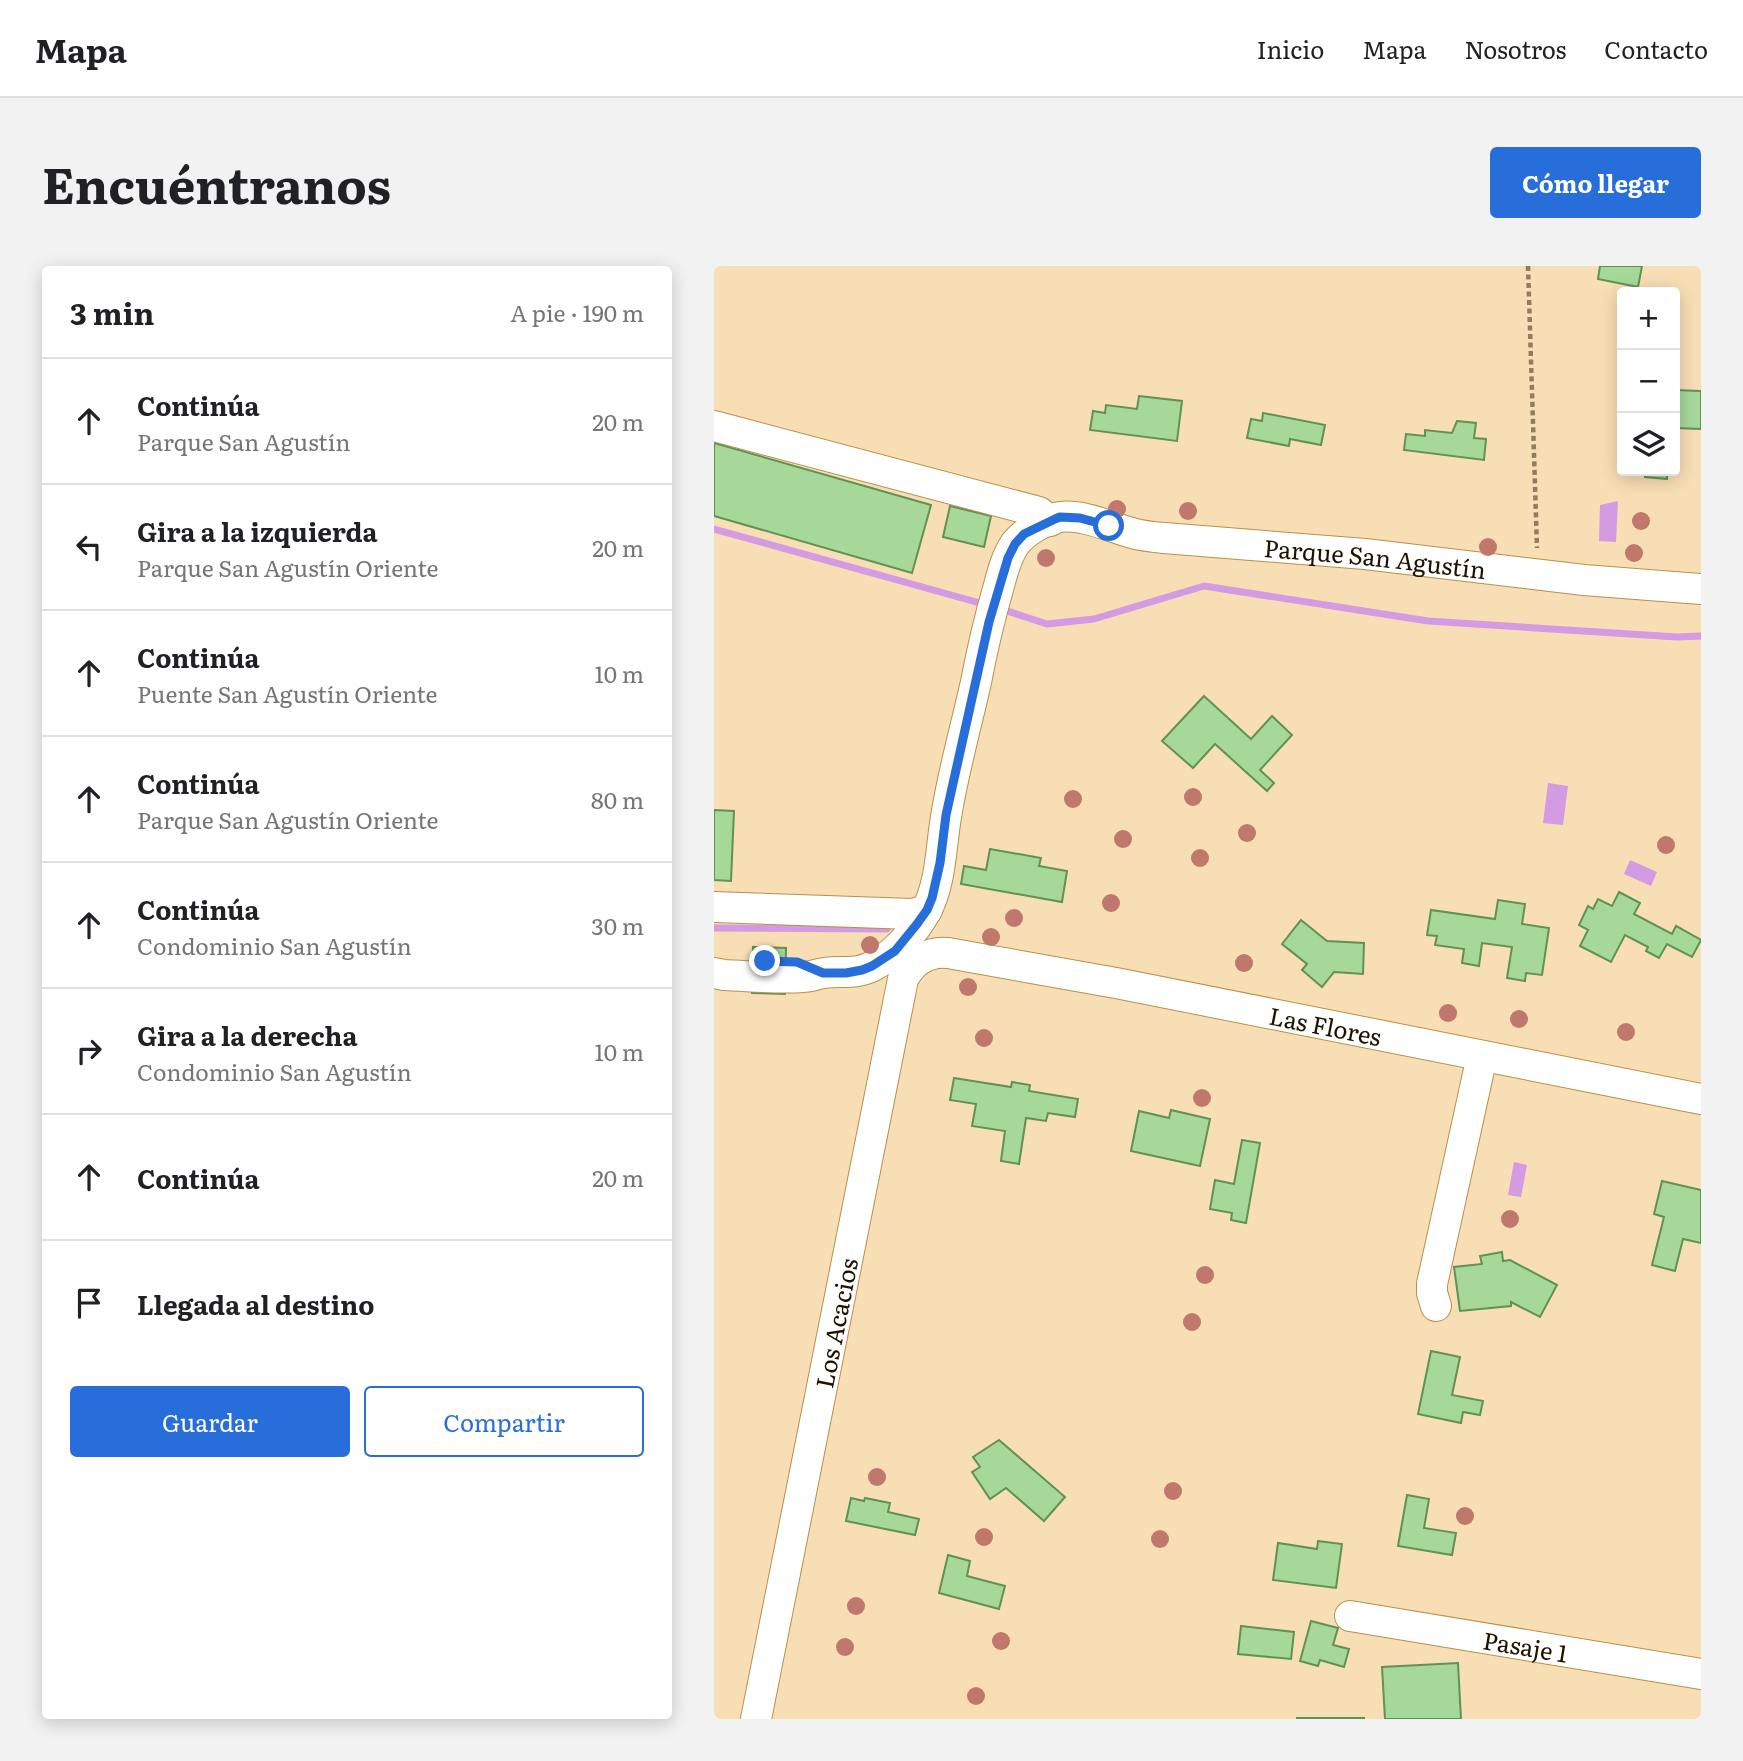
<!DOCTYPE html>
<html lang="es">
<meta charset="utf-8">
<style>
body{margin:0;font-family:Literata,serif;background:#f2f2f2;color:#202124}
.controls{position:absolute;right:21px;top:21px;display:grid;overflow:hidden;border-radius:7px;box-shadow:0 4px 18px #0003}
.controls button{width:63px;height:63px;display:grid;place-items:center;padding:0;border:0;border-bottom:2px solid #e0e0e0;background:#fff;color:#202124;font:35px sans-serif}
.stop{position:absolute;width:21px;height:21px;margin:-16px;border:5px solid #286eda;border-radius:50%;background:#fff}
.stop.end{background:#286eda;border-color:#fff;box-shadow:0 2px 7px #0008}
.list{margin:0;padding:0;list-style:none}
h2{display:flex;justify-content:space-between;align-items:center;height:91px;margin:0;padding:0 28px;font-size:30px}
h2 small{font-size:23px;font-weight:400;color:#757577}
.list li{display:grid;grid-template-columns:46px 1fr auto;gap:21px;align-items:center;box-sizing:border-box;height:126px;padding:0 28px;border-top:2px solid #e0e0e0}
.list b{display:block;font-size:26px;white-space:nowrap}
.list p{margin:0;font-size:23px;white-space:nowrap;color:#757577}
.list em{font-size:23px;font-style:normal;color:#757577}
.actions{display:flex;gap:14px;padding:21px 28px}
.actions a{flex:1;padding:16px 0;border:2px solid #286eda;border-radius:7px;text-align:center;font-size:24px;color:#286eda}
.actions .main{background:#286eda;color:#fff}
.icon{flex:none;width:38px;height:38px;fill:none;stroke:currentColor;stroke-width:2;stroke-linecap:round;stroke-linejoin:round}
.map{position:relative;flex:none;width:987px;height:1453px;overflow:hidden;border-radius:7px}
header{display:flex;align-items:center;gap:42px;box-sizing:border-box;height:98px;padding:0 35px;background:#fff;border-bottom:2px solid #e0e0e0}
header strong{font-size:33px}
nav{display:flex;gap:38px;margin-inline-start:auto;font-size:24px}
.intro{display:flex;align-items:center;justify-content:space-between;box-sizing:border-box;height:168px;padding:0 42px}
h1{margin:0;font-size:49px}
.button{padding:18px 32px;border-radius:7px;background:#286eda;color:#fff;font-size:24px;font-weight:700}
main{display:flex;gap:42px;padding:0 42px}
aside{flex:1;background:#fff;border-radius:7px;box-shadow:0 4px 18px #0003}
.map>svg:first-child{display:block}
.water{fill:#d39be1}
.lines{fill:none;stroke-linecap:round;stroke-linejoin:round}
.stream{stroke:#d39be1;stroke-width:7}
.building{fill:#a6d999;stroke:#619155;stroke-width:2}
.street-casing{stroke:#b9904a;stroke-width:32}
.path{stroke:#907c5e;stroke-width:4.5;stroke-dasharray:5 3.5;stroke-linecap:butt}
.street{stroke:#fff;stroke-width:30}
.tree{fill:#c0786c}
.route{stroke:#286eda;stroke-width:9}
.labels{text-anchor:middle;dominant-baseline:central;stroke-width:5;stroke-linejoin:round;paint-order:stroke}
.street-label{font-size:24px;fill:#1f1300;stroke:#feedd2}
</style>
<header>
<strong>Mapa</strong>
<nav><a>Inicio</a><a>Mapa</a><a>Nosotros</a><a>Contacto</a></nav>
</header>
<div class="intro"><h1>Encuéntranos</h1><a class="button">Cómo llegar</a></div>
<main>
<aside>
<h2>3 min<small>A pie · 190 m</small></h2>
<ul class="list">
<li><svg class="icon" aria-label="ahead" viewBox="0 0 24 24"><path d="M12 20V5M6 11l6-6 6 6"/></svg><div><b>Continúa</b><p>Parque San Agustín</p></div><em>20 m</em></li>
<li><svg class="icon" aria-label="left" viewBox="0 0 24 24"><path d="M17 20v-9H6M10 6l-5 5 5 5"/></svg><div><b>Gira a la izquierda</b><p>Parque San Agustín Oriente</p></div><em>20 m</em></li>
<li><svg class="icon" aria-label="ahead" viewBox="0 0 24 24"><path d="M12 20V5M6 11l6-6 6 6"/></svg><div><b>Continúa</b><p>Puente San Agustín Oriente</p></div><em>10 m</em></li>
<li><svg class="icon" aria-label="ahead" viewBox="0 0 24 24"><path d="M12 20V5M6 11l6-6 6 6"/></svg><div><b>Continúa</b><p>Parque San Agustín Oriente</p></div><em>80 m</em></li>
<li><svg class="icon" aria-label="ahead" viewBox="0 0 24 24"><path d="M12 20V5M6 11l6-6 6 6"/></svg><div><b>Continúa</b><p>Condominio San Agustín</p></div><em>30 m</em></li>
<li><svg class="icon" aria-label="right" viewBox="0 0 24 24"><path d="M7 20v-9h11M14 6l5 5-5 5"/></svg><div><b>Gira a la derecha</b><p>Condominio San Agustín</p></div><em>10 m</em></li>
<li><svg class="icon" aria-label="ahead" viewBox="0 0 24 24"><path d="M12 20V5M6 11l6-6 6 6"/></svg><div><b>Continúa</b></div><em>20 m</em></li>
<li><svg class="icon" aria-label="arrive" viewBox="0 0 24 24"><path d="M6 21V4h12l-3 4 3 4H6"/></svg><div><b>Llegada al destino</b></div></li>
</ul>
<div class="actions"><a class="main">Guardar</a><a>Compartir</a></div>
</aside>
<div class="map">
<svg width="987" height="1453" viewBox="0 0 987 1453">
<rect width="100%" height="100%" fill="#f8deb5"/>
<g class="water">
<polygon points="904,235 902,276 885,275 886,239"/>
<polygon points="834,517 854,520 849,559 829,557"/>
<polygon points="916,594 943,606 937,620 910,608"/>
<polygon points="800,896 813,899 807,931 794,929"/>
</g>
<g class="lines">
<g class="stream">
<polyline points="0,263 273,339"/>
<polyline points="284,342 333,358 380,353 490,320 714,355 963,371 987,370"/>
<polyline points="0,662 173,663"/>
</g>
</g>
<g class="building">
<polygon points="886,0 928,0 924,21 884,13"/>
<polygon points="961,124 987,125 987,163 961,162"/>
<polygon points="425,130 468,135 463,175 376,164 379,145 391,147 392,139 423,143"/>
<polygon points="549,147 611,159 607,179 576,173 575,180 533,172 537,153 548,155"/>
<polygon points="743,155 762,157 760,172 772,173 770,194 690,184 692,168 711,170 711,164 738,167"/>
<polygon points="0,177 217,239 198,307 0,250"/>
<polygon points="931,205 953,205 953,213 931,211"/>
<polygon points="236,240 277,250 270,281 229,271"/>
<polygon points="490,430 537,473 558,450 578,469 546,504 560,517 553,525 501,478 479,502 448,475"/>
<polygon points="0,544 20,545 17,615 0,614"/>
<polygon points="276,583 327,592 325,600 353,605 348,636 247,618 250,600 272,604"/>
<polygon points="905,626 926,637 920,648 958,668 962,660 987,674 978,691 953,678 945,692 932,685 934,681 911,669 897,696 866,680 874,664 865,659 874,640 879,643 884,633 898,640"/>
<polygon points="784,634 811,638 808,658 835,662 828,709 812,707 811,715 793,712 798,681 768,677 765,700 748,697 750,683 721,679 723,670 713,669 717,644 781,653"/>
<polygon points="587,654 613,675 650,677 649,708 620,706 608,721 588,704 593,698 568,678"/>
<polygon points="39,681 72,682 71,728 38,727"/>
<polygon points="240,812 297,821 298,816 316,819 315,825 364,833 361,851 334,847 332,855 312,852 305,898 287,895 291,865 258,860 262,838 236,834"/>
<polygon points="457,844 496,853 486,900 417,885 425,845 455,852"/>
<polygon points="528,874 546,877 532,957 517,954 518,947 496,943 501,914 520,918"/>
<polygon points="948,915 987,924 987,977 969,973 961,1005 938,999 950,951 940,948"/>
<polygon points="788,986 789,995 796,994 843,1019 826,1051 797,1036 797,1040 746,1045 740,1001 768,998 766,990"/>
<polygon points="717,1085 746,1091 738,1129 769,1135 766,1149 749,1146 747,1157 704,1148"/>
<polygon points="285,1174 351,1231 330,1255 292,1222 276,1233 258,1206 266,1201 259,1191"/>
<polygon points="693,1229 715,1233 710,1262 742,1267 738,1289 684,1280"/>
<polygon points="137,1232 150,1235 151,1232 176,1237 174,1246 205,1253 201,1269 132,1255"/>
<polygon points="604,1275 628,1278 622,1322 559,1314 564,1277 603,1283"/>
<polygon points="234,1289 256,1295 253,1310 291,1320 285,1343 225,1327"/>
<polygon points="597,1355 624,1362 619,1379 635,1383 630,1401 606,1394 604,1400 586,1395"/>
<polygon points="527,1360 580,1366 577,1393 524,1388"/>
<polygon points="744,1397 747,1453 671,1453 668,1401"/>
<rect x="583" y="1452" width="67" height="1"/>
</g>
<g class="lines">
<defs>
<g id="street">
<polyline points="0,160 325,246 336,255"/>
<polyline points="0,641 198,648 213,644"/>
<path id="s1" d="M0,707L10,709C36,710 63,713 89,711C97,711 103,708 110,707C127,704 140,709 157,701C180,689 200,667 212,645C227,618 227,580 232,551C239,506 252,461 262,416C268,385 275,354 284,323C288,308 292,291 301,278C310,266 330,254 346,251C369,248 396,261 418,267C428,270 439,271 450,272L651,288L870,314L987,323"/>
<polyline points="722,1040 718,1027 718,1018 768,790"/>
<path id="s2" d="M636,1350L987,1408"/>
<path id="s3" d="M42,1453L189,713C198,696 214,685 234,687L402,717L987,833"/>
</g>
</defs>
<use href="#street" class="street-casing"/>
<polyline class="path" points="814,0 823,282"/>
<use href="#street" class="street"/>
</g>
<g class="tree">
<circle cx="403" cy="243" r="9"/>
<circle cx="474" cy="245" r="9"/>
<circle cx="927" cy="255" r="9"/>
<circle cx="774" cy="281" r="9"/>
<circle cx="920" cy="287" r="9"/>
<circle cx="332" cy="292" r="9"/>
<circle cx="479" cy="531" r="9"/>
<circle cx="359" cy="533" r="9"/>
<circle cx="533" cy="567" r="9"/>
<circle cx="409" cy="573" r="9"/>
<circle cx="952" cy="579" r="9"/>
<circle cx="486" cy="592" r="9"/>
<circle cx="397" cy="637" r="9"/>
<circle cx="300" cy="652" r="9"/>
<circle cx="277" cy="671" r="9"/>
<circle cx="156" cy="679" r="9"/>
<circle cx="530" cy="697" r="9"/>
<circle cx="254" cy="721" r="9"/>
<circle cx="734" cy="747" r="9"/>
<circle cx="805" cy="753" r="9"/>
<circle cx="912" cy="766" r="9"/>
<circle cx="270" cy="772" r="9"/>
<circle cx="488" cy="832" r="9"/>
<circle cx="796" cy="953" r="9"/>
<circle cx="491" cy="1009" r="9"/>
<circle cx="478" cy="1056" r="9"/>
<circle cx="163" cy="1211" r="9"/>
<circle cx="459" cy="1225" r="9"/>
<circle cx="751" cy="1250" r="9"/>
<circle cx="270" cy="1271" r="9"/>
<circle cx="446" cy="1273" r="9"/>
<circle cx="142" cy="1340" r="9"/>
<circle cx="287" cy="1375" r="9"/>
<circle cx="131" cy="1381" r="9"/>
<circle cx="262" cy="1430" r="9"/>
</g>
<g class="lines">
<polyline class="route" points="51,695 83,696 109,707 132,707 148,704 158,700 181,685 203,658 213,644 218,632 226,597 232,549 275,356 294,292 301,278 310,268 341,253 346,251 366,252 395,260"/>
</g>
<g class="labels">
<g class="street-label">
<text stroke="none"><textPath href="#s1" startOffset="989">Parque San Agustín</textPath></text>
<text stroke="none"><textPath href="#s3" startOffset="1194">Las Flores</textPath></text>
<text stroke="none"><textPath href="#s3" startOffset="404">Los Acacios</textPath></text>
<text stroke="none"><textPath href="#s2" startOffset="178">Pasaje 1</textPath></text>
</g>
</g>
</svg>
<div class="controls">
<button>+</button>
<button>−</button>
<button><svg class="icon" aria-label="layers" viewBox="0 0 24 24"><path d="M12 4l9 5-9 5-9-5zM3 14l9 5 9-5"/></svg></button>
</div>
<div class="stop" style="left:395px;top:260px"></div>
<div class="stop end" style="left:51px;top:695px"></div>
</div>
</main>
